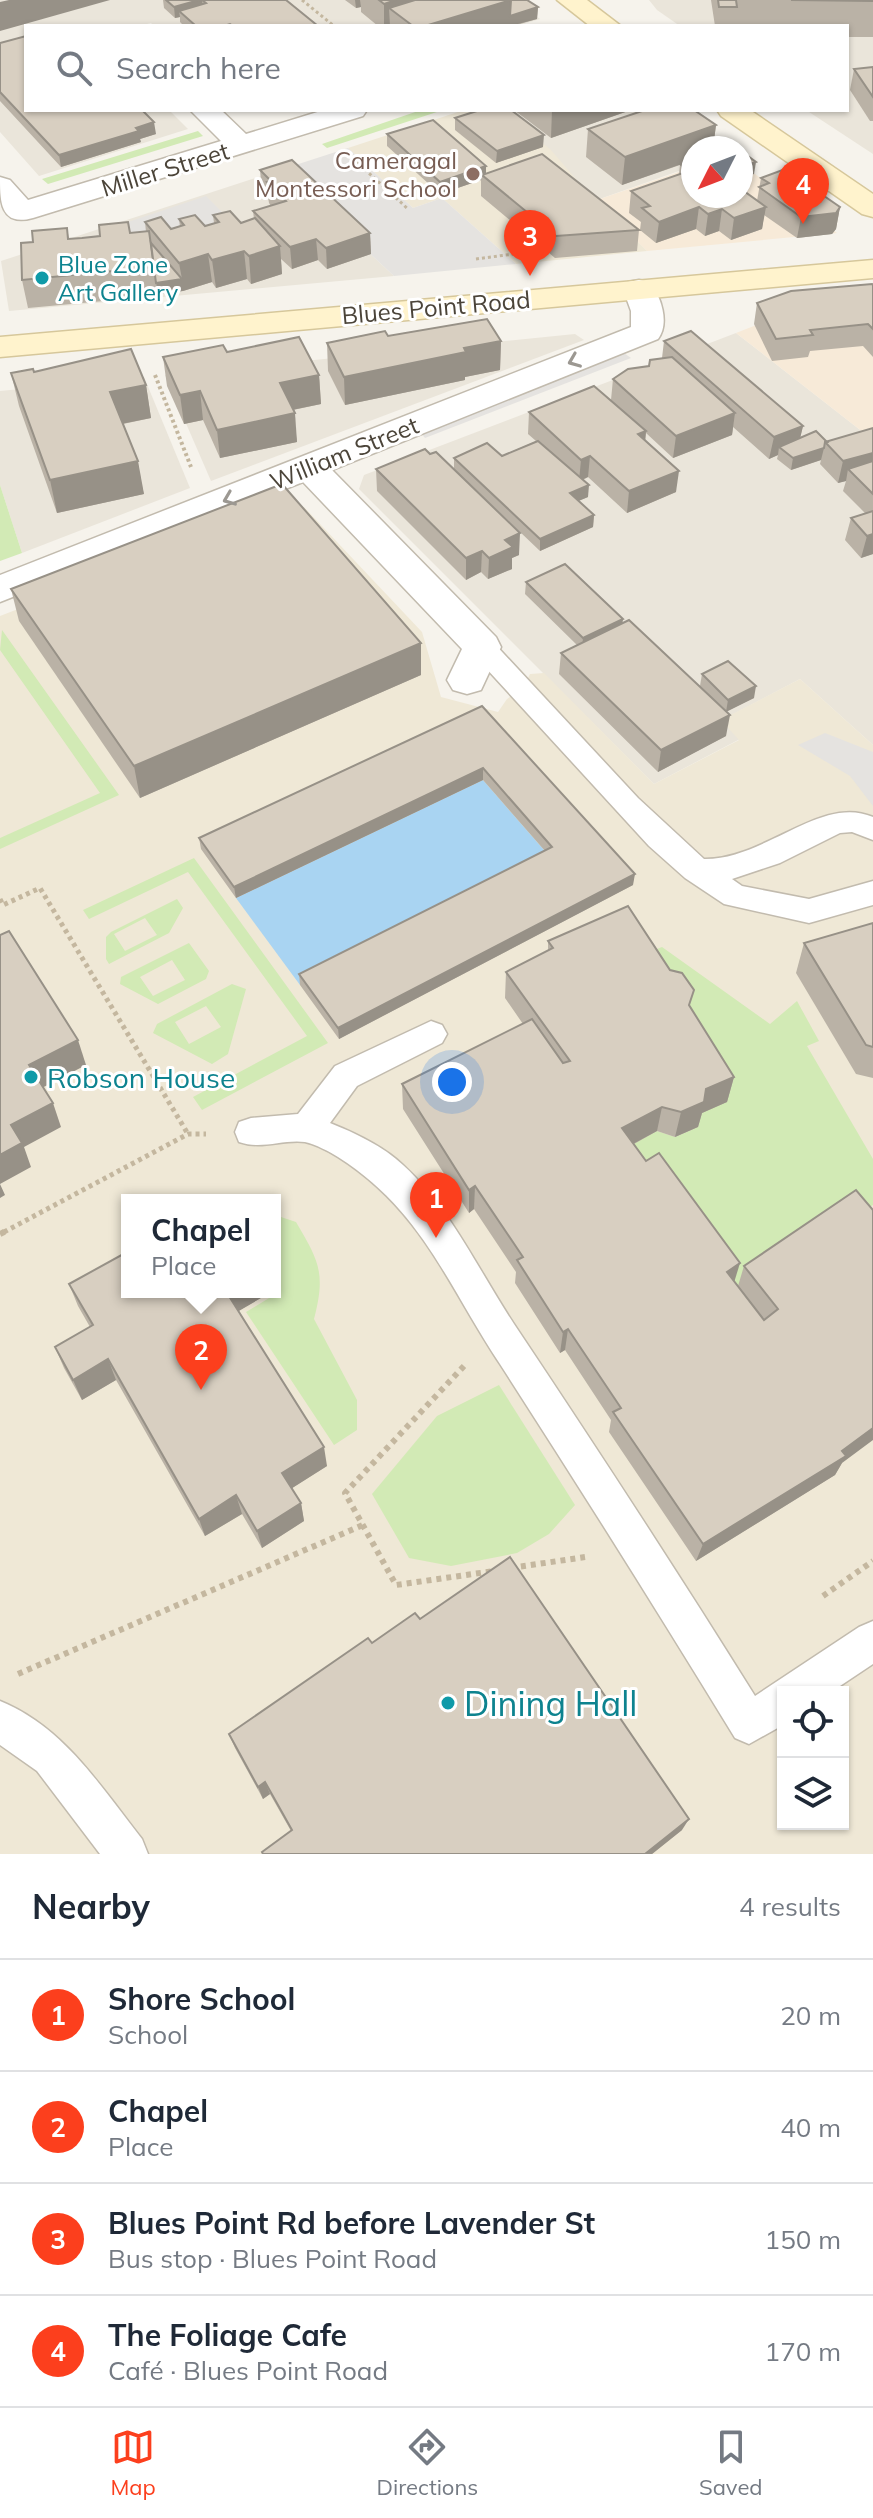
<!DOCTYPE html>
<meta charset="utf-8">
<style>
body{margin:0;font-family:Mulish,sans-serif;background:#f6f6f7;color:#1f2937}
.controls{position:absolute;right:24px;bottom:24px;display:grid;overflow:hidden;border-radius:0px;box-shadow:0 2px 6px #0004}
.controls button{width:72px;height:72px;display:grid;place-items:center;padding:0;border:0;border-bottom:2px solid #e0e1e3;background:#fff;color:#1f2937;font:40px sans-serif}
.compass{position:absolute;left:681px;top:136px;width:72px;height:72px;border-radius:50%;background:#fff;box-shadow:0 2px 6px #0004;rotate:228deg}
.you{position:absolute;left:452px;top:1082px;width:28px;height:28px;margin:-20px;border:6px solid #fff;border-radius:50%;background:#1a73e8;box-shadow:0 0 0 12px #1a73e833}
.badge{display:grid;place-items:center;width:52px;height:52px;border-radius:50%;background:#fc3f1d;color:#fff;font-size:26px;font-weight:700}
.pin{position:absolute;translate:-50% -66px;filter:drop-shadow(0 2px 4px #0008)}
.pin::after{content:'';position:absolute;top:42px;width:28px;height:24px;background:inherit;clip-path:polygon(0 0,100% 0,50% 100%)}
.popup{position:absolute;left:121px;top:1194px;width:160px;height:104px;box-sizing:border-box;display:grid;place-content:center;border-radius:0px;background:#fff;filter:drop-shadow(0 2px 6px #0005);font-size:26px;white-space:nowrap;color:#747a83}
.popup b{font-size:30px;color:#1f2937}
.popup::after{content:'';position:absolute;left:50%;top:100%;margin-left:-16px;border:16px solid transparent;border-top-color:#fff}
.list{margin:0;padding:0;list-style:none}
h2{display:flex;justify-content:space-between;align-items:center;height:104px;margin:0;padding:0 32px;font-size:34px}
h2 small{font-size:26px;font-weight:400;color:#747a83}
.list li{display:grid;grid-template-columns:52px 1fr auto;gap:24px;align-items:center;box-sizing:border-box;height:112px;padding:0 32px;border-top:2px solid #e0e1e3}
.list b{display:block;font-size:30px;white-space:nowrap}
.list p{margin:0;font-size:26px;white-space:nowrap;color:#747a83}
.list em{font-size:26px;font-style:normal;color:#747a83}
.icon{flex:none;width:44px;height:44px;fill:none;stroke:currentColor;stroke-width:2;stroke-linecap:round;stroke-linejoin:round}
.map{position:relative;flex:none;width:873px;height:1854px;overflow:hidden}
.search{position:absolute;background:#fff;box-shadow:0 2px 6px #0004;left:24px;right:24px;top:24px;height:88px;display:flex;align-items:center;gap:20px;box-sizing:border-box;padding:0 28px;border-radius:0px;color:#747a83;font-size:30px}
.sheet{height:552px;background:#fff}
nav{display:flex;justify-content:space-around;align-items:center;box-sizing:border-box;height:112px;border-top:2px solid #e0e1e3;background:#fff;font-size:22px;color:#747a83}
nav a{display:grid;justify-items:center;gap:4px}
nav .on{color:#fc3f1d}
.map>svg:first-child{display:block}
.residential{fill:#eae5da}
.commercial{fill:#f7ead8}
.education{fill:#efe8d6;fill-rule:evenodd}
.green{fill:#d2eab5;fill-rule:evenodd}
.parking{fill:#e5e3e0}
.water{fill:#a9d4f2}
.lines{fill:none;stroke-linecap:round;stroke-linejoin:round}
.lane-casing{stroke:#c2bbae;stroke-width:3}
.street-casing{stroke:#c2bbae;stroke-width:3}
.secondary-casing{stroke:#d6c79b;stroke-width:3}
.path-far3{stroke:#c4b79f;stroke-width:3;stroke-dasharray:3 3;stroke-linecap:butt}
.path-far2{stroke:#c4b79f;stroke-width:4;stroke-dasharray:3 3;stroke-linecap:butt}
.path-far1{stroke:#c4b79f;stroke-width:5;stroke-dasharray:4 4;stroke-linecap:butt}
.path{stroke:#c4b79f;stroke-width:6;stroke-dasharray:5 5;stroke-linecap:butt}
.lane{fill:#fff;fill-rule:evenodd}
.street{fill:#fff;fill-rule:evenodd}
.secondary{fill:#fff3cd;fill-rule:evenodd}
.wall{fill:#bab2a6}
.shaded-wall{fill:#979187}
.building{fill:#d8cfc1;stroke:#979187;stroke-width:2}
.oneway{stroke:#9c9892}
.education-dot{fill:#8d6e63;stroke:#fff;stroke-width:3}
.culture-dot{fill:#0f9aa8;stroke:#fff;stroke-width:3}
.labels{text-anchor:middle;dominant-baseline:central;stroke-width:6;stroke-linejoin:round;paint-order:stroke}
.far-education-label{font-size:24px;fill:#785e54;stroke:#fff;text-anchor:end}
.far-street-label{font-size:24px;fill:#4b4439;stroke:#fff}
.far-culture-label{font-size:24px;fill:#0d838f;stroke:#fff;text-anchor:start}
.culture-label{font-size:28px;fill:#0d838f;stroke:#fff;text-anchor:start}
.near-culture-label{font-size:34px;fill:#0d838f;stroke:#fff;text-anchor:start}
</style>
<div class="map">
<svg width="873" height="1854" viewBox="0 0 873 1854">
<rect width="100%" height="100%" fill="#f6f3ec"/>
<g class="residential">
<polygon points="0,0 514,0 540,19 516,26 154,26 151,23 139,26 26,26 26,110 169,110 188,129 39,176 0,132"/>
<polygon points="649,0 873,0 873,154 806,110 847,110 847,26 680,26 657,10"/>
<polygon points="499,110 665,110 719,148 693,148 693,166 594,201"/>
<polygon points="280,170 394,276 9,311 1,261"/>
<polygon points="736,333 873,440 873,745 800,679 722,720 740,739 654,784 359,489 364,475"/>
<polygon points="575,334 584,340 211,481 165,375"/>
<polygon points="144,377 190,488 22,553 0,485 0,391"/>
</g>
<g class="commercial">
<polygon points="741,164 837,233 647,251 594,201 693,167 693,196 741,196"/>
<polygon points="787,313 873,314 873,440 736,333"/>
</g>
<g class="education">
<polygon points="464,110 499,110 550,149 595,201 647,251 516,264 442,198 413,208 348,148"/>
<path d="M287,505L304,507L422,632L441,697L498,712L507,699L523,688L530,674L544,673L654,784L739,740L721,720L800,679L873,745V1854H0V616ZM127,1200H275V1292H127ZM783,1692H843V1824H783Z"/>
</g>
<g class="green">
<polygon points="421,110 443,110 327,148 322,144"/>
<polygon points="198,131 203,136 48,184 42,179"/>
<polygon points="0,485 22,553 0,561"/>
<polygon points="2,630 119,795 0,849 0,838 100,793 0,650"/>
<polygon points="194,858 328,1043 202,1110 193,1097 307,1036 188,872 89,919 83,910"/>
<path d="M177,899L183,908L169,933L109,964L106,959V937L111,932ZM145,918L157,935L125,951L114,934Z"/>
<path d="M189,943L209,971L206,979L158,1004L120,984L121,977ZM172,960L185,980L153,996L140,977Z"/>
<polygon points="662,947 770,1024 797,1001 819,1041 807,1046 873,1159 873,1205 738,1288 618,1152 657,1131 675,1137 698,1127 700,1113 639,956"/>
<path d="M232,984L246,989L228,1054L212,1064L153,1033L157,1024ZM206,1006L221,1027L189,1044L175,1022Z"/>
<path d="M278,1216L296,1222C319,1261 326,1273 314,1319L357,1400V1430L334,1445L246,1312L274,1295L275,1218Z"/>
<polygon points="499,1385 575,1505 549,1534 517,1553 451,1566 409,1558 372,1494 437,1416"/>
</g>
<g class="parking">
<polygon points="348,148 413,208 442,198 516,264 394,276 280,170"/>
<polygon points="206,196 230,220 178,237 136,239 122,224"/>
<polygon points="624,353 631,358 425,438 420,432"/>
<polygon points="825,733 873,752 873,806 850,776 798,745"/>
</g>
<polygon class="water" points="483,780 551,858 300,985 236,898"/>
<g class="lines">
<defs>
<g id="lane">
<path d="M482,638L491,640L638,798L704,859C765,860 821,794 873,817V840L852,832L840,833L780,863L732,879L742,886L809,899L873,881V905L809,923L724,904L685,878L649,846L473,654L469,647L473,640Z"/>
<path d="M431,1021L442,1025L447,1034L442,1043L357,1086L330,1123C355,1133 383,1146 403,1165C452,1210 478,1270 514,1324C596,1447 677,1571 755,1696L859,1627L873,1621V1664L831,1692H783V1725L749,1744L735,1738C658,1612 580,1488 500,1364C448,1286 422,1210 338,1157C330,1152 315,1144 305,1142C283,1139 262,1150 239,1142L235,1132L239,1122L251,1118L298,1114L335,1066Z"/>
<path d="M0,1701C64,1727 101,1787 142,1839L148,1854H100L37,1771L0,1745Z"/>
</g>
<g id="street">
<path d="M190,110H221L246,134L324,110H367L363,116L33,218C0,227 0,201 0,177L10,180L28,200L221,141Z"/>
<path d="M639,280L650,282C661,297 670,323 658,339L332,470L496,637L501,647L481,690L467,694L453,690L447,680L462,649L303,482L0,602V575L631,327V311L623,289L628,282Z"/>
</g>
<g id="secondary">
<polygon points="557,0 587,0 621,26 590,26"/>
<polygon points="717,110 750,110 873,194 873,217 862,214 721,116"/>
<polygon points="873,260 873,278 0,357 0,337"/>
</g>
</defs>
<use href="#lane" class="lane-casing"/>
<use href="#street" class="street-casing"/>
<use href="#secondary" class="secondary-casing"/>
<g class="path-far3">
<polyline points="302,0 334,26"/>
<polyline points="347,153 408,209"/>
<polyline points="476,259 521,253 522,258"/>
</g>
<polyline class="path-far2" points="155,375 191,467"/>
<g class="path-far1">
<polyline points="0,899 3,905 40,888 188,1134"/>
<polyline points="4,1232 188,1134 206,1134"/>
</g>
<g class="path">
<polyline points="0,1234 8,1230"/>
<polyline points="464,1366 345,1493 396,1585 494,1571"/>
<polyline points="511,1568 585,1557"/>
<polyline points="823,1596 873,1561"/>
<polyline points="18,1674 363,1525"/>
</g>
<use href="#lane" class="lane"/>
<use href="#street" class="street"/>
<use href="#secondary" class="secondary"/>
</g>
<g class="wall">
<polygon points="163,0 286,0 318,26 184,26 180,22 180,17 175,18 164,8"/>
<polygon points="345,0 527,0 538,7 537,19 513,26 378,26 361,12 361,7 356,8"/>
<polygon points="711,0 873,0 873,37 847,37 847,26 715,26"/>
<polygon points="0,43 156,134 140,139 141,142 61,167 0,101"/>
<polygon points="873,67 873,121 870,121 850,90 854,69"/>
<polygon points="514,110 631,110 551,138"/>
<polygon points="455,118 543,147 496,163 455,130"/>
<polygon points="716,125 713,148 693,148 693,196 757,201 761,178 840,207 836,229 832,234 797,238 764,215 762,229 731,240 719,231 705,236 696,229 656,243 640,230 641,222 629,213 631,191 679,174 680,165 622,185 586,157 588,129"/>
<polygon points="387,134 486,166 486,173 639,230 637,251 555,258 481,196 481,180 440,194 387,146"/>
<polygon points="260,170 370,233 371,254 327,269 318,260 292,269 281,259 282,274 251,284 247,279 216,288 212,282 183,291 158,294 158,296 28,308 22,280 33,242 67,228 69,239 146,232 145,222 171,229 180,227 179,219 205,226 214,223 213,215 241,223 254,219 253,211 271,206 269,203 268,197 262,192"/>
<polygon points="873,285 873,357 863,346 810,351 808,357 772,361 754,324 757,303"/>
<polygon points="388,336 501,341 500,370 465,377 465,380 345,405 328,371 327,343"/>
<polygon points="664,341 803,426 800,438 827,442 873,428 873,554 861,558 845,540 851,518 865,513 843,491 846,481 838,483 820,464 821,460 791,470 777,459 778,455 769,459 733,427 732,435 673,458 646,433 645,441 676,492 627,513 588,477 583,480 588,497 578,501 594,515 593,527 540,551 480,494 519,555 512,558 512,569 488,579 481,572 466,580 377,491 376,469 430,454 454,469 454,458 502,456 536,441 528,434 529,412 611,400 613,379 649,366 662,358"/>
<polygon points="227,352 319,375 321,404 293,410 297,442 220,458 203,420 184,424 167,386 163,357"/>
<polygon points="34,372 146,385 151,418 123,424 144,494 57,513 19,406 11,373"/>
<polygon points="526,582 623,619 622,623 700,686 702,674 754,698 727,711 726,736 658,772 559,674 561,653 577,645 525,594"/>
<polygon points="11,589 421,643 421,675 140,798 19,621"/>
<polygon points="482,706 633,885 339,1039 300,985 299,974 545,851 483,780 236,898 201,849 199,838"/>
<polygon points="873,923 873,1078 856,1074 796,973 804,943"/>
<polygon points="548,941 691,1008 734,1077 727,1102 702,1113 698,1127 675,1137 657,1131 634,1144 738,1286 744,1266 856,1190 842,1463 835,1475 696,1561 609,1432 611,1420 565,1350 560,1353 515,1283 516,1272 474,1209 469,1213 403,1109 402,1084 523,1024 505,998 506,972 548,951"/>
<polygon points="69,1284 127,1292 266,1292 266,1295 238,1311 327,1466 292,1488 301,1503 304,1521 262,1548 242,1514 205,1536 116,1380 82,1400 64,1368 55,1347 90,1327 78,1306"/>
<polygon points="420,1619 682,1830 652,1854 263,1854 291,1831 270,1794 263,1799 235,1748 229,1734 372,1643"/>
</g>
<g class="shaded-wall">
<polygon points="9,0 110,0 0,31 0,2"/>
<polygon points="199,0 202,0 203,10 179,11 180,17 175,18 174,7"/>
<polygon points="355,0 360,0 361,7 356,8"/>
<polygon points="396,0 429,0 389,8 390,26 384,26 384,4"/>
<polygon points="511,0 510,26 425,26"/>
<polygon points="538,7 537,19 510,26 510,16"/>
<polygon points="552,110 631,110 551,138"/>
<polygon points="154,122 156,134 140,139 141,142 61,167 59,155"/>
<polygon points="716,125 713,148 693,148 693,160 622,185 625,157"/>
<polygon points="544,135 543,147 496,163 497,151"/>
<polygon points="756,162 754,174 741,179 741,167"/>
<polygon points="486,166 486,178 482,175 481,180 440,194 440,182"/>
<polygon points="699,207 696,229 656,243 659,222"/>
<polygon points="766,207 762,229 731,240 734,218"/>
<polygon points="840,207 836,229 832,234 797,238 801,217"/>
<polygon points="722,209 719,231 705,236 708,214"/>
<polygon points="149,231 156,283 182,279 179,263 208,254 212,282 183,291 158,294 158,296"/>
<polygon points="370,233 371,254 327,269 326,248"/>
<polygon points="316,239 318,260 292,269 290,247"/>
<polygon points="280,246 282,274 251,284 249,256"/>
<polygon points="244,251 247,279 216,288 212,260"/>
<polygon points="501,341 500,370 465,377 465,380 345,405 344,377 464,348"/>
<polygon points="319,375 321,404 282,412 280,383"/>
<polygon points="146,385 151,418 116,425 110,392"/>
<polygon points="200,391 203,420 184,424 180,395"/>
<polygon points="295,413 297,442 220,458 217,430"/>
<polygon points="735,413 732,435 673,458 676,436"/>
<polygon points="803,426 798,447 779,447 778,455 769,459 774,437"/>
<polygon points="646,431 644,453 638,434"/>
<polygon points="824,448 821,460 791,470 793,458"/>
<polygon points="873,453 873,473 848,469 846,481 838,483 843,461"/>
<polygon points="590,456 588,477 579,481 581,460"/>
<polygon points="138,461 144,494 57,513 50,480"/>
<polygon points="679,471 676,492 627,513 629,491"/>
<polygon points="589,485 588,497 569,505 570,493"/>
<polygon points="594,515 593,527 540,551 540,539"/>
<polygon points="520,533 519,555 512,558 512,569 488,579 489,558 505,540"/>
<polygon points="873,534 873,554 861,558 867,536"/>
<polygon points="482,551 481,572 466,580 466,558"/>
<polygon points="623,619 621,631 582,650 583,638"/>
<polygon points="421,643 421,675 140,798 134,766"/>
<polygon points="756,686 754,698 726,712 728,700"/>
<polygon points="730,715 726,736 658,772 661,750"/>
<polygon points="483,768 483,780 236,898 234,887"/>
<polygon points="635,874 633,885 339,1039 338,1028"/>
<polygon points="78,1040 86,1065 38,1090 29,1065"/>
<polygon points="734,1077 727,1102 702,1113 698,1127 675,1137 681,1112 706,1089"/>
<polygon points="53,1103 61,1127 24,1147 31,1167 0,1184 5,1195 0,1198 0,1155 11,1125"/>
<polygon points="662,1107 657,1131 618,1152 622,1128"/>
<polygon points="475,1186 474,1209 469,1213 469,1190"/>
<polygon points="740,1263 733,1286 727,1272"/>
<polygon points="229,1292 266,1292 266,1295 232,1315 227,1293"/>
<polygon points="568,1329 565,1350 560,1353 563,1332"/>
<polygon points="108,1359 116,1380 82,1400 73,1380"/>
<polygon points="873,1428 873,1440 842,1463 835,1475 696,1561 703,1544 842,1451"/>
<polygon points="324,1447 327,1466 286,1492 282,1473"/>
<polygon points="236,1495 242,1514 205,1536 199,1519"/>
<polygon points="301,1503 304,1521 262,1548 257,1531"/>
<polygon points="265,1782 270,1794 263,1799 258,1787"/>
<polygon points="689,1819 682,1830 652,1854 645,1854"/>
</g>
<g class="building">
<polygon points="166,0 199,0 174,7"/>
<polygon points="202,0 286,0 318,26 233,26 230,24 224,26 196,26 179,11 206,3"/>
<polygon points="379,0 396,0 384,4"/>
<polygon points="415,0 511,0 425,26 413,26 389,8"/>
<polygon points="511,0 527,0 538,7 510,16"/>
<polygon points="718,0 736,0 737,7 719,7"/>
<polygon points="791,0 873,0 873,1"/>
<polygon points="26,36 26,110 142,110 154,122 136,128 139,131 59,155 0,92 0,43"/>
<polygon points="873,67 873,97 854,69"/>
<polygon points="480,110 511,110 544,135 497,151 455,118"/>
<polygon points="645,110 694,110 716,125 625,157 588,129"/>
<polygon points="433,120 486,166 440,182 387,134"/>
<polygon points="729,143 736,148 715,148"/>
<polygon points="741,151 756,162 741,167"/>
<polygon points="542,154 639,230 556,236 482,175"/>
<polygon points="693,159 693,196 741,196 741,189 766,207 734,218 722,209 708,214 699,207 659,222 642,208 650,206 631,191 689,171 680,164"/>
<polygon points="292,160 370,233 326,248 316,239 290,247 253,211 286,201 267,182 271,181 260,170"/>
<polygon points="785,169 840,207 836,213 801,217 759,187 769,183 761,178"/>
<polygon points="230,211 241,223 255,218 280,246 249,256 244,251 212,260 208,254 179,263 145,222 161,217 171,229 184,225 179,219 195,215 205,226 219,222 213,215"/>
<polygon points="128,222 130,233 149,231 154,267 22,280 21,243 33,242 32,231 67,228 68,239 82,238 100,236 99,225"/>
<polygon points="151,243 182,279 156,283"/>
<polygon points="872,284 873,285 873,329 868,324 810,330 813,335 776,339 757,303 791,291"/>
<polygon points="487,319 501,341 464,348 466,352 344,377 327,343 385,331 388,336"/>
<polygon points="691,331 803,426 774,437 664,341"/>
<polygon points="299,337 319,375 280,383 295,413 217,430 200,391 180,395 163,357 223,345 227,352"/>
<polygon points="131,349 146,385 110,392 138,461 50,480 11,373 33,369 34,372"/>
<polygon points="672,357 735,413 676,436 613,379 628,369 649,366 650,360"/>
<polygon points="594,386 646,431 638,434 679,471 629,491 590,456 581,460 529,412"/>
<polygon points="873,428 873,453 843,461 825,442"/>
<polygon points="816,431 827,442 825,442 824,448 793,458 779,447"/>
<polygon points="538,441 589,485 570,493 594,515 540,539 454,458 487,443 502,456"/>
<polygon points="425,449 430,454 436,452 520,533 505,540 513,547 489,558 482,551 466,558 376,469"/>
<polygon points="873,461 873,494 848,469"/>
<polygon points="282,484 421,643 134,766 11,589"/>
<polygon points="873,511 873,534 867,536 851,518"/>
<polygon points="565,564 623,619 583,638 526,582"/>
<polygon points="629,620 730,715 661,750 561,653"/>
<polygon points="728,661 756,686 728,700 702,674"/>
<polygon points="482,706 635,874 338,1028 299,974 552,847 483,768 234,887 199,838"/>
<polygon points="628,906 670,970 682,973 694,990 689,1005 734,1077 706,1089 704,1102 681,1112 662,1107 622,1128 646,1161 659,1153 740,1263 727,1272 764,1320 778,1309 744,1266 856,1190 873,1210 873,1428 842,1451 846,1456 703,1544 613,1412 621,1408 568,1329 563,1332 517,1260 523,1257 475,1186 469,1190 402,1084 532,1019 563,1063 570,1061 506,972 553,948 548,941"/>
<polygon points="873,923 873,1047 866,1045 804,943"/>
<polygon points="9,931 78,1040 29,1065 53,1103 11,1125 22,1143 0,1155 0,935"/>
<polygon points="127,1252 127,1292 229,1292 227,1293 324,1447 282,1473 301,1503 257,1531 236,1495 199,1519 108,1359 73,1380 55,1347 93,1325 69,1284"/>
<polygon points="510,1557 689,1819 645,1854 263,1854 262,1852 292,1830 265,1782 258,1787 229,1734 368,1638 372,1643 415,1613 420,1619"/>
</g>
<defs><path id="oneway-chevron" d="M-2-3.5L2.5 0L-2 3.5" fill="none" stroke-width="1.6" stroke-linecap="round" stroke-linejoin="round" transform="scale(2)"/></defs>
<g class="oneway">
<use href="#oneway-chevron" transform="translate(574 361) rotate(158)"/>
<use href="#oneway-chevron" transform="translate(229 499) rotate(158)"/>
</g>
<circle class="education-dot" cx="473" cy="174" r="8"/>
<g class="culture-dot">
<circle cx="42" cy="278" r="8"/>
<circle cx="31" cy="1077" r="8"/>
<circle cx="448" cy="1703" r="8"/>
</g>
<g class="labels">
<g class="far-education-label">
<text x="457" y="160">Cameragal<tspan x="457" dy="28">Montessori School</tspan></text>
</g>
<g class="far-street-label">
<text transform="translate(165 169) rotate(-17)">Miller Street</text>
<text transform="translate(436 307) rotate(-5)">Blues Point Road</text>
<text transform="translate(344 453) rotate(-22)">William Street</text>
</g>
<g class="far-culture-label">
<text x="58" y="264">Blue Zone<tspan x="58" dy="28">Art Gallery</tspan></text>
</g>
<g class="culture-label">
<text x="47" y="1077">Robson House</text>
</g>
<g class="near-culture-label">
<text x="464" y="1703">Dining Hall</text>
</g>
</g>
</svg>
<div class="controls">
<button><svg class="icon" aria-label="locate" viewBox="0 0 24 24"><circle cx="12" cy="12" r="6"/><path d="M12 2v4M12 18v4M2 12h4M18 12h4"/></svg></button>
<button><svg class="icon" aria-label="layers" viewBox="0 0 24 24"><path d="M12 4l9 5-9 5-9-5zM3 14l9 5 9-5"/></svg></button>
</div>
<svg class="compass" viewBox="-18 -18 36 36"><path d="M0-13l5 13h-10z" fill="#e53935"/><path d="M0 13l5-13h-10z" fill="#747a83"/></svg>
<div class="you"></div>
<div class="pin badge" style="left:436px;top:1238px">1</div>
<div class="pin badge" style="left:201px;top:1390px">2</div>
<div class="popup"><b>Chapel</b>Place</div>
<div class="pin badge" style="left:530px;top:276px">3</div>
<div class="pin badge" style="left:803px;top:224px">4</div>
<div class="search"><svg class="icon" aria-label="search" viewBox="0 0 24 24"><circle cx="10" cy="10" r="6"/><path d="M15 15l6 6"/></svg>Search here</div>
</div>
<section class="sheet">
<h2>Nearby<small>4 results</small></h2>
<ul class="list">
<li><span class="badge">1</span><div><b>Shore School</b><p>School</p></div><em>20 m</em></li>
<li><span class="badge">2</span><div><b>Chapel</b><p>Place</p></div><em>40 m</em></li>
<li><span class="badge">3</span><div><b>Blues Point Rd before Lavender St</b><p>Bus stop · Blues Point Road</p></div><em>150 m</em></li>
<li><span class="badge">4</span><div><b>The Foliage Cafe</b><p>Café · Blues Point Road</p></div><em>170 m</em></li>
</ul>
</section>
<nav>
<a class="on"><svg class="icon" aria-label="map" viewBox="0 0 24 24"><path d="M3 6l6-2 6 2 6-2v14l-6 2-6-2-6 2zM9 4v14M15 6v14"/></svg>Map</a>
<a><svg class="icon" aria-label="directions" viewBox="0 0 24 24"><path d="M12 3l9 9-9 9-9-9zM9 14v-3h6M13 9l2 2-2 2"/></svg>Directions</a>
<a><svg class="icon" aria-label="saved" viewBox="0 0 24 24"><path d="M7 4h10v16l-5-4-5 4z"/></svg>Saved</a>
</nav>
